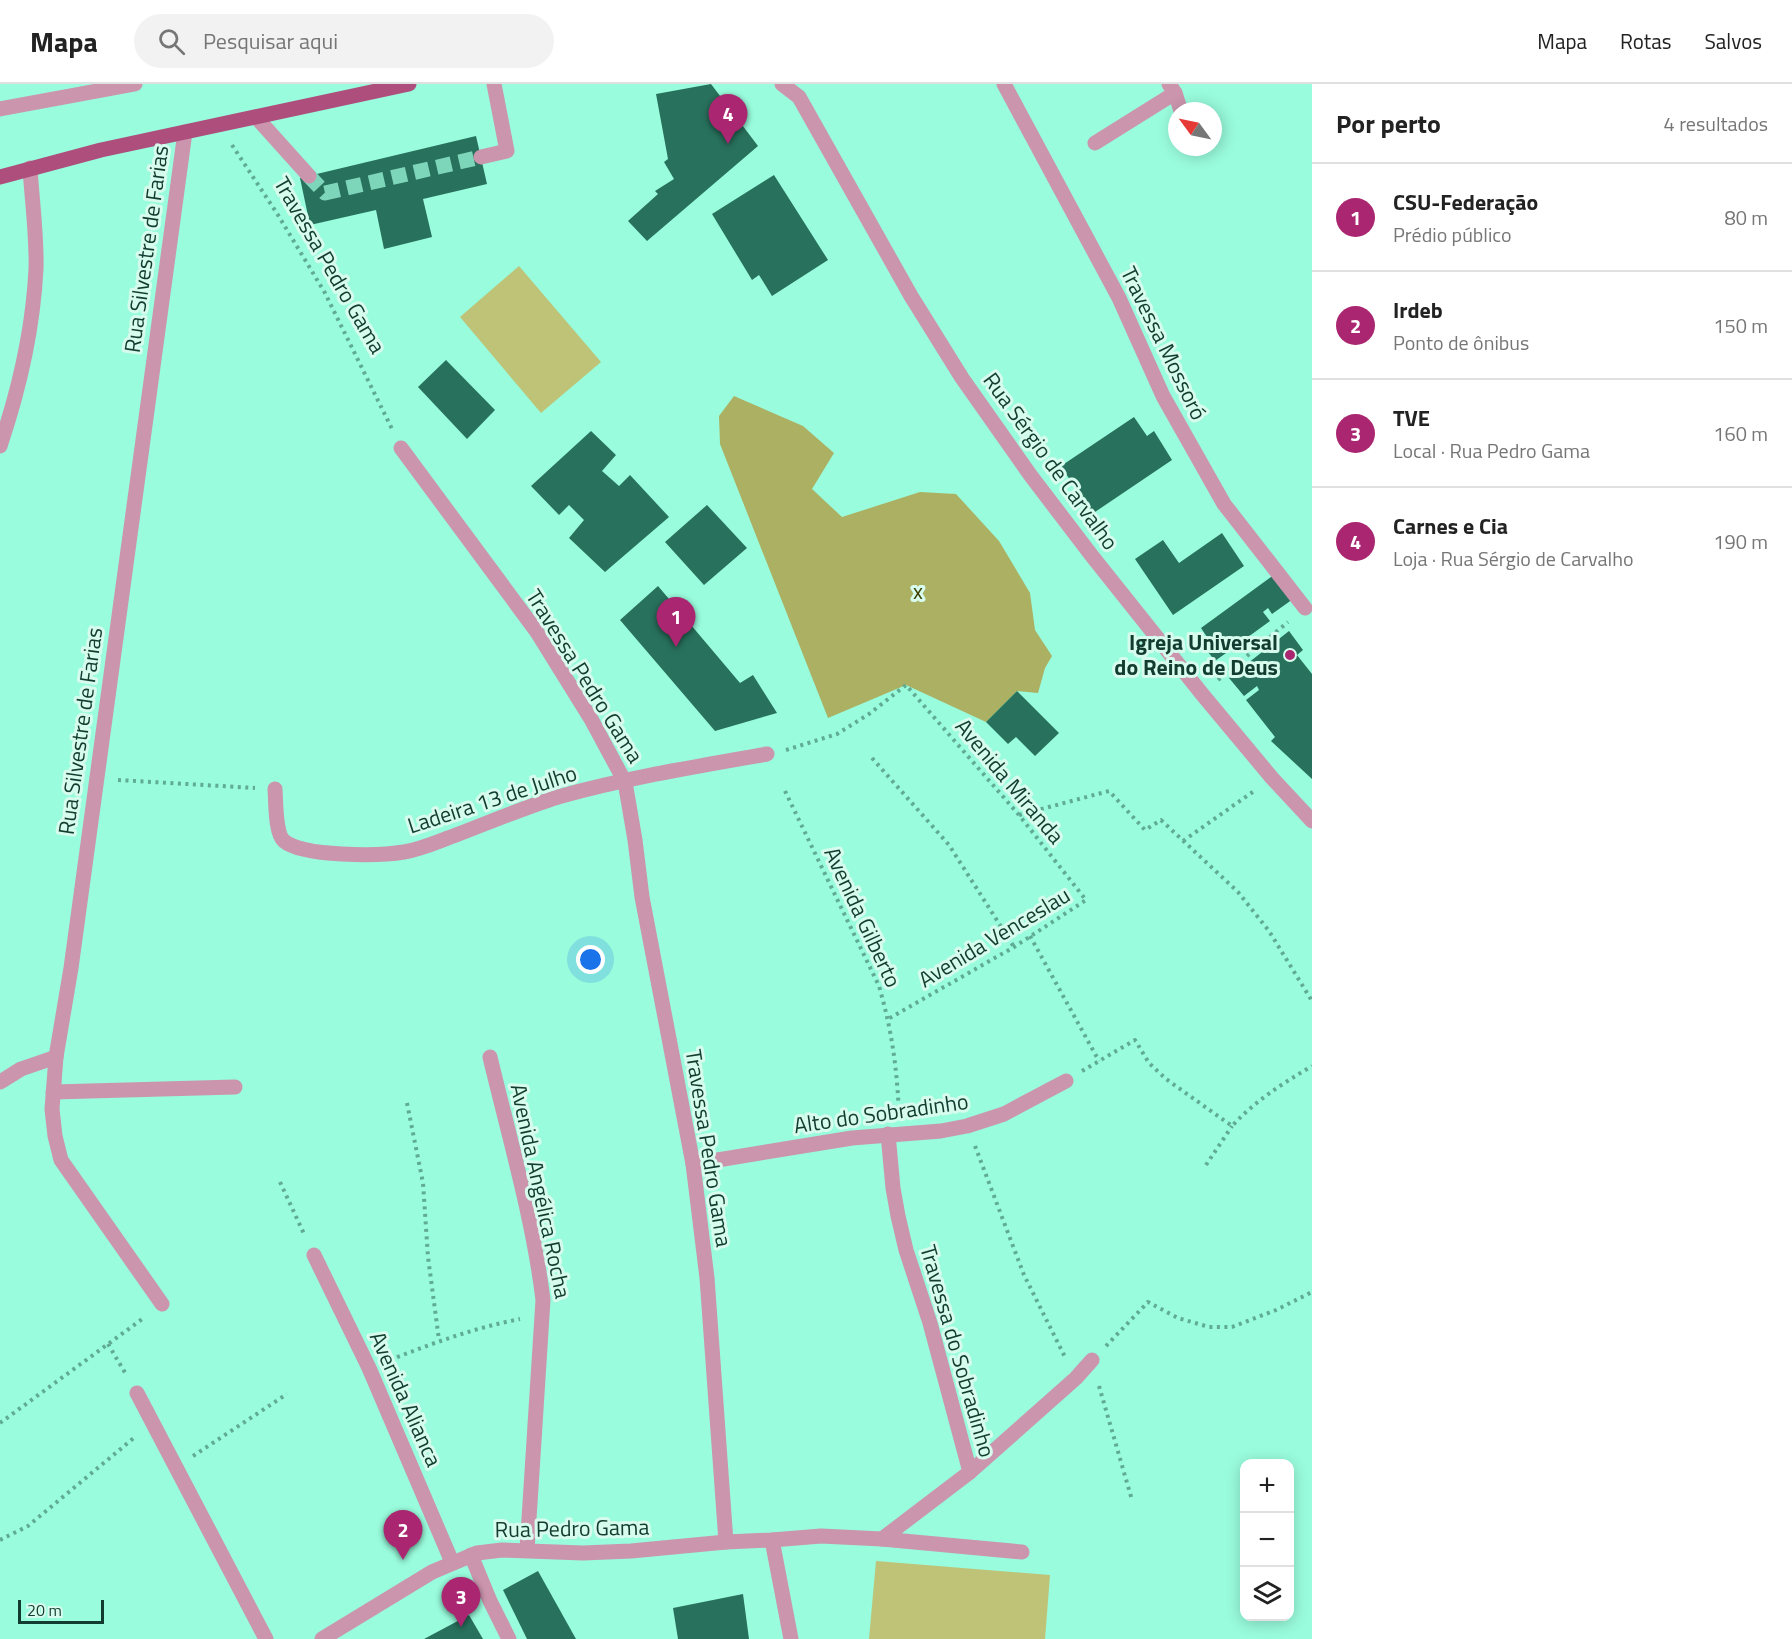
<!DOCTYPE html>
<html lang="pt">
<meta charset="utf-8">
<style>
body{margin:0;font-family:"Titillium Web",sans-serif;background:#f2f2f2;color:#222}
.controls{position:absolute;right:18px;bottom:18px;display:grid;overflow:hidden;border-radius:12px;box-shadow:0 3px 15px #0003}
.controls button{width:54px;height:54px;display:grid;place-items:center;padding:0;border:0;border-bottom:2px solid #e0e0e0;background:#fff;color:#222;font:30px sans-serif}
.compass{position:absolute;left:1168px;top:18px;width:54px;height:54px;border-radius:50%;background:#fff;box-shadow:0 3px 15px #0003;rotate:303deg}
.scale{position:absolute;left:18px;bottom:15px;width:86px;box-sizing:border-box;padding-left:6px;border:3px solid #123c30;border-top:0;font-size:16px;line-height:21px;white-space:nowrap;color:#123c30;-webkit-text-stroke:4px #d7fcee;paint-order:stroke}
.you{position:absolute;left:591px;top:876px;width:21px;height:21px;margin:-15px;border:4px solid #fff;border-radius:50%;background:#1a73e8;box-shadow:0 0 0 9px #1a73e833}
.badge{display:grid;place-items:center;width:39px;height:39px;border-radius:50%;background:#aa2670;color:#fff;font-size:20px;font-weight:700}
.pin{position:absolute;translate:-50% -50px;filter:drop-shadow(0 2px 3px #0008)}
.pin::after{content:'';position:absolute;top:32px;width:21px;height:18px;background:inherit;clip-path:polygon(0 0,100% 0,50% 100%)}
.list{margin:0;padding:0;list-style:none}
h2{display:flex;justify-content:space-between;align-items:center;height:78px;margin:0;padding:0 24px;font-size:26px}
h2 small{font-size:20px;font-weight:400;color:#767676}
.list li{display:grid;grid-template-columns:39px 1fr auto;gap:18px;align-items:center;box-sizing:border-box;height:108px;padding:0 24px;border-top:2px solid #e0e0e0}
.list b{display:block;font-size:22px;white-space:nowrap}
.list p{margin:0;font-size:20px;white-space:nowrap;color:#767676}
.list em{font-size:20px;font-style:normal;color:#767676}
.icon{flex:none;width:33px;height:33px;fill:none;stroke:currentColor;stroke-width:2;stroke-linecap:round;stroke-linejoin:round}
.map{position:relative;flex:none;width:1312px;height:1555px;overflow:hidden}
header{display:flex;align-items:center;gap:36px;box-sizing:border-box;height:84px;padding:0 30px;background:#fff;border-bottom:2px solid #e0e0e0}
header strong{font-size:28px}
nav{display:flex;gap:33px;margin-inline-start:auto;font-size:21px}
.search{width:420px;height:54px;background:#f2f2f2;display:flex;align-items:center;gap:15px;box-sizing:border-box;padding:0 21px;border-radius:33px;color:#767676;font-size:22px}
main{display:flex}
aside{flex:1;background:#fff}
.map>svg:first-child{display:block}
.green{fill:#bec378}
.forest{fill:#acb063}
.building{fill:#28715c}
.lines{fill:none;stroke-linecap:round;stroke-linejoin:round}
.minor-tunnel{stroke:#7ed6ba;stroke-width:15;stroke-dasharray:15 8;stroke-linecap:butt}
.path{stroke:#60ab93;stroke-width:4;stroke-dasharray:3 4.5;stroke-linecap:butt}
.minor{stroke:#cb95ad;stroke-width:15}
.major{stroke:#ad4e7d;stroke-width:15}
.poi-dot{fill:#aa2670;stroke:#d7fcee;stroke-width:2}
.labels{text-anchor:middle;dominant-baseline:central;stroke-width:6;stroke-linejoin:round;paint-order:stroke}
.street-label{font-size:22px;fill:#123c30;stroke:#d7fcee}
.park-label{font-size:22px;fill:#3e3f01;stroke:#d7fcee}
.poi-label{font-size:22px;font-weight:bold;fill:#123c30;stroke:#d7fcee;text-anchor:end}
</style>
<header>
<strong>Mapa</strong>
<div class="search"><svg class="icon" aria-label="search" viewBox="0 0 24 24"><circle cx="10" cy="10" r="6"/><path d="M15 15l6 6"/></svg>Pesquisar aqui</div>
<nav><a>Mapa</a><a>Rotas</a><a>Salvos</a></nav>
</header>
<main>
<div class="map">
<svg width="1312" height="1555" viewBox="0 0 1312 1555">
<rect width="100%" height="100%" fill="#99fcdc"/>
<g class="green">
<polygon points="519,182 601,278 541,329 460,233"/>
<polygon points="876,1477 1050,1491 1045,1555 869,1555"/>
</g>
<polygon class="forest" points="734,312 803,342 834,369 812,405 842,433 920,408 956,410 999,457 1030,509 1035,546 1052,572 1045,584 1038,609 1017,607 986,638 906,601 828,634 720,360 719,332"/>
<g class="building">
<polygon points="711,0 758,62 647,157 628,137 658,110 655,107 674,95 664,78 668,75 656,10"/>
<polygon points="476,52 487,100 423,115 432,153 384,165 376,126 310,141 300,94"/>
<polygon points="774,91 828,176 772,212 759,191 752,196 712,130"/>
<polygon points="446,276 495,326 467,355 418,303"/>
<polygon points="1134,333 1147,352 1154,347 1172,376 1092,430 1061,382"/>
<polygon points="591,347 616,371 602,387 619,402 630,391 669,433 605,488 569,454 584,436 569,421 559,431 531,402"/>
<polygon points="707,421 747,464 704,501 665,458"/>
<polygon points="1222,449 1244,482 1173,531 1135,475 1163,456 1179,479"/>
<polygon points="1275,490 1293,515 1272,530 1268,524 1263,528 1270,537 1215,577 1202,560 1209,556 1201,544"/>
<polygon points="658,502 740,599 753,591 777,629 715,647 620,536"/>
<polygon points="1289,547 1303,566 1297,571 1312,590 1312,695 1271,657 1275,653 1246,616 1259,606 1257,602 1244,612 1229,594"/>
<polygon points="1017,607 1059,649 1035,672 1016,653 1008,660 986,638"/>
<polygon points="538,1487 576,1555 527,1555 503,1506"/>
<polygon points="743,1510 749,1555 678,1555 673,1524"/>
<polygon points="469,1531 483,1555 424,1555"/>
</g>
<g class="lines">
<polyline class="minor-tunnel" points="309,92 325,109 481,73"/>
<g class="path">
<polyline points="232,61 278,131 325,209 393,347"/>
<polyline points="1218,596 1288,538"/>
<polyline points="786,666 837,650 869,630 906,601 1019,731 1086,816 1014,863 888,935"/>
<polyline points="872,674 949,761 1014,863"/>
<polyline points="118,696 255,704"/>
<path d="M785,707L879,902C892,947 897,984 899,1031"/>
<polyline points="1019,731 1109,707 1145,746 1161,736 1238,808 1269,847 1312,917"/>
<polyline points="1183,757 1254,707"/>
<polyline points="1030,852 1099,977"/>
<path d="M1082,987L1135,956L1149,979L1166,995L1232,1042C1256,1016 1282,1000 1312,982"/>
<polyline points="407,1019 423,1099 428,1173 439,1256"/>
<polyline points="975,1062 1024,1191 1065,1273"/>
<polyline points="1206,1081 1232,1042"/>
<polyline points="280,1098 305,1152"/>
<polyline points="108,1260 127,1292"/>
<polyline points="1106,1262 1148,1218 1178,1234 1209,1243 1232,1243 1276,1226 1312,1208"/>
<path d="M390,1276C433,1259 474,1244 520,1235"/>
<polyline points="1099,1302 1132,1416"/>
<polyline points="0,1339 145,1233"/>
<polyline points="193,1372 287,1310"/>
<polyline points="0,1456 28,1442 135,1353"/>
</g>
<g class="minor">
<polyline points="782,0 799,13 911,212 962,294 1031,392 1092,472 1202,610 1272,694 1312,737"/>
<polyline points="1004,0 1119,214 1163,312 1224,420 1305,524"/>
<polyline points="1169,0 1175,9 1181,27"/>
<polyline points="0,25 135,0"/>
<polyline points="256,33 309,92"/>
<polyline points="1095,59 1175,9"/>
<polyline points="481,73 507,67 494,0"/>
<path d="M0,362C19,306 33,245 36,185C37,152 32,117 30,84"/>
<polyline points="401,364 537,548 591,635 625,698 635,756 642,813 693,1080 707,1194 726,1458"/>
<path d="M275,705C276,718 275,749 284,757C303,773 380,772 404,768C422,765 439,757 456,751C490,738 523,724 558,713C626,694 698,682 767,670"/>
<path d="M490,973C509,1053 533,1134 543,1216L527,1466"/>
<polyline points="0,998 21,985 56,973"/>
<polyline points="53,1008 235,1003"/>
<polyline points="693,1080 852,1054 941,1047 967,1042 1004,1030 1066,997"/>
<polyline points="314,1171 369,1284 452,1478"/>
<polyline points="162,1220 61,1076 55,1052 52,1025 56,973 71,884 185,48"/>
<polyline points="137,1309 266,1555"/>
<polyline points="970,1388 1076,1294 1092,1276"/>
<polyline points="882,1455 970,1388 930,1239 906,1166 898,1132 893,1104 888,1050"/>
<polyline points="772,1456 791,1555"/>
<polyline points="471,1471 490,1517 509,1555"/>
<polyline points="322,1555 432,1488 477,1469 502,1466 583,1469 631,1467 726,1458 772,1456 821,1452 882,1455 1022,1468"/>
</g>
<polyline class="major" points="0,93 101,66 409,0"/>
</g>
<circle class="poi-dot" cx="1290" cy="571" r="6"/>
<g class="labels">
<g class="street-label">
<text transform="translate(146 165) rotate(-82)">Rua Silvestre de Farias</text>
<text transform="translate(330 181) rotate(60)">Travessa Pedro Gama</text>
<text transform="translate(1164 259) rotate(64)">Travessa Mossoró</text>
<text transform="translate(1051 377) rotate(54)">Rua Sérgio de Carvalho</text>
<text transform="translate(585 592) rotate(58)">Travessa Pedro Gama</text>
<text transform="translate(80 647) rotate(-82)">Rua Silvestre de Farias</text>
<text transform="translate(1010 697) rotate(50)">Avenida Miranda</text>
<text transform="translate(492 715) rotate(-18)">Ladeira 13 de Julho</text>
<text transform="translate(863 833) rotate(65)">Avenida Gilberto</text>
<text transform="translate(994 853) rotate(-31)">Avenida Venceslau</text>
<text transform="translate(881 1029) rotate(-8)">Alto do Sobradinho</text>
<text transform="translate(709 1064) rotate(81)">Travessa Pedro Gama</text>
<text transform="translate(541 1107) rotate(78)">Avenida Angélica Rocha</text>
<text transform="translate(958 1267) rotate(74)">Travessa do Sobradinho</text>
<text transform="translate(406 1315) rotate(66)">Avenida Alianca</text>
<text transform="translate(572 1444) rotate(-1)">Rua Pedro Gama</text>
</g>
<g class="park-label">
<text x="918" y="507">x</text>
</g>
<g class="poi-label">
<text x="1278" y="558">Igreja Universal<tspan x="1278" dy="25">do Reino de Deus</tspan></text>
</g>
</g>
</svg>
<div class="controls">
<button>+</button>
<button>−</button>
<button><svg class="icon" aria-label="layers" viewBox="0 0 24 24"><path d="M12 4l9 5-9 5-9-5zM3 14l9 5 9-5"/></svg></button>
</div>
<svg class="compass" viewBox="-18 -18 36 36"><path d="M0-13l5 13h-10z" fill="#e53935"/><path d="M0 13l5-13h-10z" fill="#767676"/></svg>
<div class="scale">20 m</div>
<div class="you"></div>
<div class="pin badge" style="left:676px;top:563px">1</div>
<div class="pin badge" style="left:403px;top:1476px">2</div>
<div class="pin badge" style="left:461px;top:1543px">3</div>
<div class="pin badge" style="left:728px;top:60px">4</div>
</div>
<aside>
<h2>Por perto<small>4 resultados</small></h2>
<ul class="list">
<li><span class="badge">1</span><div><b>CSU-Federação</b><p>Prédio público</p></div><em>80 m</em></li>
<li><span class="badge">2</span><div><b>Irdeb</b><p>Ponto de ônibus</p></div><em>150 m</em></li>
<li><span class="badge">3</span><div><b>TVE</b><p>Local · Rua Pedro Gama</p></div><em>160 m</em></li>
<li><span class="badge">4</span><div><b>Carnes e Cia</b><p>Loja · Rua Sérgio de Carvalho</p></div><em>190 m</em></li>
</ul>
</aside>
</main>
